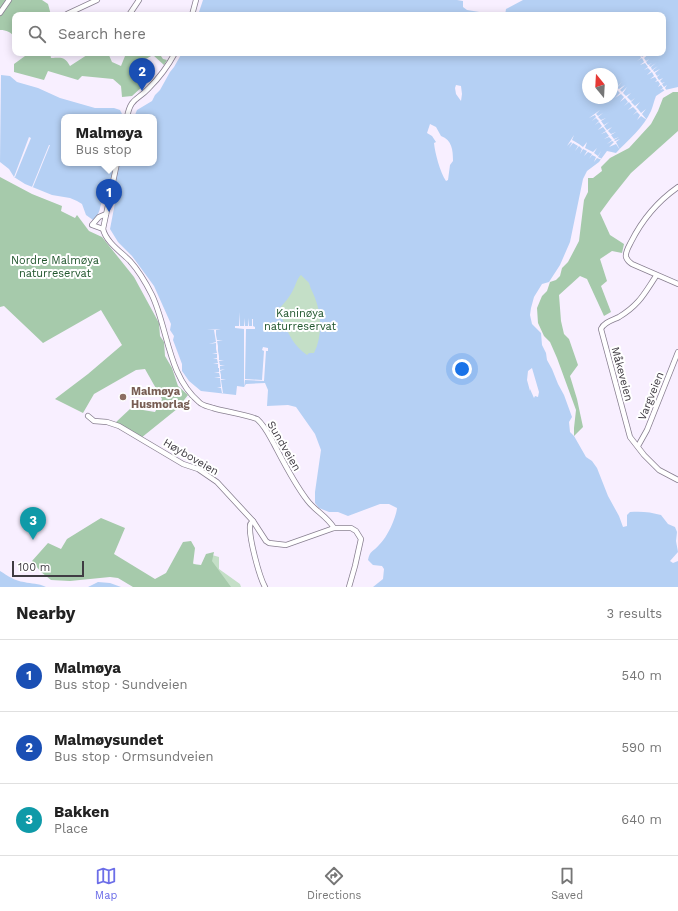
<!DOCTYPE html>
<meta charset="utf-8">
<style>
body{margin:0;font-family:"Work Sans",sans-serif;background:#f2f2f2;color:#222}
.compass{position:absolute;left:582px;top:68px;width:36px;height:36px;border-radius:50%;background:#fff;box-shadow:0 2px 10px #0003;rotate:342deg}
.scale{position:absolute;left:12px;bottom:10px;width:72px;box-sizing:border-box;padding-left:4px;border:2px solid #3f3b42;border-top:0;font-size:11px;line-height:14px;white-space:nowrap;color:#3f3b42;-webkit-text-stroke:3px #fff;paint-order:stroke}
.you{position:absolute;left:462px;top:369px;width:14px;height:14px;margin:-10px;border:3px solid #fff;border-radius:50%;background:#1a73e8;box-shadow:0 0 0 6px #1a73e833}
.badge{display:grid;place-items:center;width:26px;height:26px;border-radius:50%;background:#6c6ee8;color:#fff;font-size:13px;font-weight:700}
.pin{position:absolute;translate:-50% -33px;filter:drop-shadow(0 1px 2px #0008)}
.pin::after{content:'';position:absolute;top:21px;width:14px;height:12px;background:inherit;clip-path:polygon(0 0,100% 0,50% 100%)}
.popup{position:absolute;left:61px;top:114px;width:96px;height:52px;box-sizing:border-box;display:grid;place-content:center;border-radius:8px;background:#fff;filter:drop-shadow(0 1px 3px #0005);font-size:13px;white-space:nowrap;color:#767676}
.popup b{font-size:15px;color:#222}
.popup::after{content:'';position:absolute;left:50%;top:100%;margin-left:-8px;border:8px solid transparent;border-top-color:#fff}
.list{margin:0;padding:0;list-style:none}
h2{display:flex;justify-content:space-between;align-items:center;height:52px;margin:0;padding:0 16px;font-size:17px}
h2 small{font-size:13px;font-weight:400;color:#767676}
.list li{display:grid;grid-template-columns:26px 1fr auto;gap:12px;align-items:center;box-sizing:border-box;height:72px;padding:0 16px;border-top:1px solid #e0e0e0}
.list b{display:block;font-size:15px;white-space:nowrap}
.list p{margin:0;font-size:13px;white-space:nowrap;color:#767676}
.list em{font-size:13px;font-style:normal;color:#767676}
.icon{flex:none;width:22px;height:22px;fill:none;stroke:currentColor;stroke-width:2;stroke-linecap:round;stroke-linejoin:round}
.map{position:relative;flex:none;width:678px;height:587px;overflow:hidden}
.search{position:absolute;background:#fff;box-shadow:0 2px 10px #0003;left:12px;right:12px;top:12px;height:44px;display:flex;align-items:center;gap:10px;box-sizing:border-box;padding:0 14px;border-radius:8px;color:#767676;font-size:15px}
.sheet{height:268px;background:#fff}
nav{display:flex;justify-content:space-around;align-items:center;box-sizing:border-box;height:56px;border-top:1px solid #e0e0e0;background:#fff;font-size:11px;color:#767676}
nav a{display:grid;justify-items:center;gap:2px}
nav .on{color:#6c6ee8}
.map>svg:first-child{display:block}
.green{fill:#c4dfc7}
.forest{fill:#a6caab}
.water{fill:#b5d0f4;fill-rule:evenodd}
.pier{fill:#f8efff}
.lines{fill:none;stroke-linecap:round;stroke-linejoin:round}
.minor-casing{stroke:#887f90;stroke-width:6}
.minor{stroke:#fff;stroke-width:4.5}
.education-dot{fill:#8d6e63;stroke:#fff;stroke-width:1.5}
.labels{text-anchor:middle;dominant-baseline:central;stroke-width:4;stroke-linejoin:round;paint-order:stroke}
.park-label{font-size:11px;fill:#21562d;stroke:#fff}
.street-label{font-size:11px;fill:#3f3b42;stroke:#fff}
.education-label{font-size:11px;font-weight:bold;fill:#785e54;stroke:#fff;text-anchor:start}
</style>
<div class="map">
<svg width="678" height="587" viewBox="0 0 678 587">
<rect width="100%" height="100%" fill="#f8efff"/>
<g class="green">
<polygon points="268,261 337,265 320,391 260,286"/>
<polygon points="212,555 219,557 219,569 240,584 241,587 188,587 191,562 201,568"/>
</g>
<g class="forest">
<path d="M0,0H42L48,4L51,15H15V37C10,32 7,30 0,30Z"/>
<path d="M24,53H50L51,58C62,58 64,56 70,66L90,53H108L112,62L121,66L125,56L131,53H159L163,59L167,60L164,65L153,55L144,60L142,67L153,77L132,96L122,97L121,86L113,79L82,76L78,80L48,71L44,80L14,72V64L25,56Z"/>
<polygon points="673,92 678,92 678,131 631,173 611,198 600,213 610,235 624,244 622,253 612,251 600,259 607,281 601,286 611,312 604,316 587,279 580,276 559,295 561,321 564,334 569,339 578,365 570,376 577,399 583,427 574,436 574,428 576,410 557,358 550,342 544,336 538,323 537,308 542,296 547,291 550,282 556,280 560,276 562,268 568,262 579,241 584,200 588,192 588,178 593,178 602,171 601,167 610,158 629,148 651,124 658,111 663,98"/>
<polygon points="0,177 32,194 62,206 61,211 75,218 77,215 89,231 102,237 134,277 159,323 160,336 164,342 165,356 172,368 178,386 188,395 177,409 141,438 114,424 131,408 155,412 162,399 145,369 136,370 94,394 83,413 55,399 88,374 122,345 101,310 43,343 4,306 0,307"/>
<polygon points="101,518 125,528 114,554 155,579 166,573 183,542 191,541 195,548 193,564 201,565 206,554 214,552 212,561 231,587 133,587 118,578 110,577 70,581 51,580 41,572 32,561 48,543 61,549 67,539"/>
</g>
<g class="water">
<polygon points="203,0 457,0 463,1 463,7 467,10 492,14 492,15 198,15"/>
<path d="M523,0H678V87L665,90L656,96C654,101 653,106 651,111C644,127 628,140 616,153L607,151L599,162L587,171L583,179L570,242L560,265L549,282L542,284L534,297L531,308L530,315L532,324L541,333L542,345L546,353L547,360L552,369L558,384L564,395L572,417L569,422L570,432L574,436L586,457L592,461L597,468L608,496L619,516L623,527L627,526V515L630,512C641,511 651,512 661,515L668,524L675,527L677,532L676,541L678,552L670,561L673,563L678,561V587H373L383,579L384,569L382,566L373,565L368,560C370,550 373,552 379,545C387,538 396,518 397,508L389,504H380L348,516L338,512H329L319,508L315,503V492L321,450L315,434L296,407L288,405L267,406L268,390L265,383L246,384L244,387L237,386L236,395L201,391L189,381L182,371V364L173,340L174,336L170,330L171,324L154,286L132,256L118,242L110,229L115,203L103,200C98,210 102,211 93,220L86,215L82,204L77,201L70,198L52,195L25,184L14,177L9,169L0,162L1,75L10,76L17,82L38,88L60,98L95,108H114L120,110L122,114L132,117H64V163H154V117H133L135,116V115L137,110L152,101L155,95L160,90L170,72L174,67L182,53H663V15H505L506,9ZM588,74H612V98H588ZM456,85L461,86L462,94L461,101L456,94L455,88ZM430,124L436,127L441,136C452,140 453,150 453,161L450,165L448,180L446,181C440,172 435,153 434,143L436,142L432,136L427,133ZM301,275C303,277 305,279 307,281C310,283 310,287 311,289C321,308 324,333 314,353H309L307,355C294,346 289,335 283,321C281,316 281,313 279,309C284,303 290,297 293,290C296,285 297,278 301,275ZM532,368L539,392L538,397L535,396L534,398L530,389V391L527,380L528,371Z"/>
<path d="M0,571C8,576 15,581 24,582C32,584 38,583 46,587H0Z"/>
<polygon points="98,582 110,583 121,587 83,587 88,587"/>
</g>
<g class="pier">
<polygon points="648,53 650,53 644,58 646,61 649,59 646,62 648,65 652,63 649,65 650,67 656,63 651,67 652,70 658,66 653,70 654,72 660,69 655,73 657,76 660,74 657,77 659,80 663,78 660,81 662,83 665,82 662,84 664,87 667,85 665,88 667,91 666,92 663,89 660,90 663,88 661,85 658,87 660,84 658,81 655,82 657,80 655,77 650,79 654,76 652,72 647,75 651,71 648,68 644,70 648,67 645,63 640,65 644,62 642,58 637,61 641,58 640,54 642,57"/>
<polygon points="622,82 617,88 619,89 625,85 620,90 622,92 627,87 623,93 626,96 631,93 627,97 631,101 635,98 631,102 635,106 640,102 636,107 638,109 642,105 638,109 641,113 646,109 642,114 647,120 641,116 637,120 640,115 637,112 633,115 637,111 633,107 628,110 632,106 629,102 624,106 628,102 625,98 620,102 624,97 621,94 615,98 620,93 618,91 613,96 618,91 616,89 612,92"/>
<polygon points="600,110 596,114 598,116 603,113 598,117 601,120 606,118 601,121 604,125 609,122 604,126 607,130 612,127 608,131 611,134 616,132 611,135 614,139 619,137 614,140 615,141 620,139 616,142 620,150 616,144 609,147 614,142 612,141 607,144 612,140 609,137 604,139 609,136 606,132 601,134 606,131 603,127 598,130 602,126 599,122 595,125 599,121 596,118 592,121 596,117 595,115 589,118"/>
<polygon points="574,135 572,140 574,141 577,136 574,141 579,144 582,139 579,144 583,147 587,142 585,148 589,150 592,145 589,150 593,152 597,148 594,153 598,156 601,151 598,157 602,159 602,160 597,158 594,162 596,157 592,155 589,159 592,154 588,152 584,156 587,151 583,149 580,154 582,149 579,146 575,151 578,146 573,143 569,148 572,143 571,142 567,146"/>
<polygon points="29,137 31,138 15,177 14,177"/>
<polygon points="49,145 50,145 33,187 32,187"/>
<polygon points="240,312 240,326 244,326 244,318 245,326 248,326 248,318 249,326 252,326 252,319 253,319 253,326 255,327 255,329 246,329 245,379 262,380 264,351 262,350 263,347 268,348 268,351 266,351 264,381 245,380 244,387 244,329 235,328 235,326 239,326"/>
<polygon points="221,329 216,330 216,335 222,334 216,335 217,340 223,340 217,341 218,346 223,346 218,346 218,351 223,350 218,351 219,356 224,355 219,356 219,360 224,360 219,361 220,365 225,365 220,366 220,370 225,369 220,371 221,375 226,374 221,375 221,379 226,379 221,380 223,393 222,393 221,388 217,388 221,387 220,378 214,378 220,377 219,373 214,373 219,372 219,368 213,368 218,368 218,364 213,364 218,363 217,359 213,359 217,358 217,354 212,354 217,353 216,349 211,349 216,349 216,343 209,344 216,342 215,336 208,336 215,336 214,330 207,330"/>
</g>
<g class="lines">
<defs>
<g id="minor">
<polyline points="0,13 9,0"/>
<polyline points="67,14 97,0"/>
<polyline points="129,15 139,0"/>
<polyline points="192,15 196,0"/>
<path d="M127,117C131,97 137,101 149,88C159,78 168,66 175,53"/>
<path d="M117,163L103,229C106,242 121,252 130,261C139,271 146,283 152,295C168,329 168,376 199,402C203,406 207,406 213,408C227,412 243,414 257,419C265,426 269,435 274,444C284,463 294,483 307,500C315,511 327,516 334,528H351L356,531L361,539L355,566L349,587"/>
<path d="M678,187C658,201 642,220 631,242C629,246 625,252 626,257C627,260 629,262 632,264L678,284"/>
<polyline points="103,229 92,225 99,217 106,214"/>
<path d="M656,276C644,294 639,305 619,317C613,320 604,322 601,329L630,437L644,455L659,470L678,480"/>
<polyline points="88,416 94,421 107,422 119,426 183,464 198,469 217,482 253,521 266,541 269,543 286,545 334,528"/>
<polyline points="638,446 647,430 678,352"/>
<path d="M253,521C251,523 250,523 250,526C249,538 259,576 265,587"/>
</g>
</defs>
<use href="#minor" class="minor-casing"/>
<use href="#minor" class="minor"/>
</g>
<circle class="education-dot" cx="123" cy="397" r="4"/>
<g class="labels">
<g class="park-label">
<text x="55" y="260">Nordre Malmøya<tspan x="55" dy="13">naturreservat</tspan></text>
<text x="300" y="313">Kaninøya<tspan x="300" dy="13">naturreservat</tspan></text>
</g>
<g class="street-label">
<text transform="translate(622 374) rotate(75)">Måkeveien</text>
<text transform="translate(651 396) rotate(-68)">Vargveien</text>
<text transform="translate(284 446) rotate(60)">Sundveien</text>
<text transform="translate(191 457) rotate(30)">Høyboveien</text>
</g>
<g class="education-label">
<text x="131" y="391">Malmøya<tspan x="131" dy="13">Husmorlag</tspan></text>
</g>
</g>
</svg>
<svg class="compass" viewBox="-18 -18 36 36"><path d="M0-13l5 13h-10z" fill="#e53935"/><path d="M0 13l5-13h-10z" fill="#767676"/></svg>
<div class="scale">100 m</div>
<div class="you"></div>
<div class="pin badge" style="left:109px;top:212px;background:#1a4fb4">1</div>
<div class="popup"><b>Malmøya</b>Bus stop</div>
<div class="pin badge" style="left:142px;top:91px;background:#1a4fb4">2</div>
<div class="pin badge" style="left:33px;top:540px;background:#0f9aa8">3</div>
<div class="search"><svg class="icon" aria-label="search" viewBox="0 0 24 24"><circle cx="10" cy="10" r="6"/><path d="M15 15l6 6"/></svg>Search here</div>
</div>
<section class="sheet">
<h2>Nearby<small>3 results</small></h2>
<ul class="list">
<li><span class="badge" style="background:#1a4fb4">1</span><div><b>Malmøya</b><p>Bus stop · Sundveien</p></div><em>540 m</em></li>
<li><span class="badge" style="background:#1a4fb4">2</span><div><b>Malmøysundet</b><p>Bus stop · Ormsundveien</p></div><em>590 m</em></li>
<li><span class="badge" style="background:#0f9aa8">3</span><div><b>Bakken</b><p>Place</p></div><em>640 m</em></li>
</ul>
</section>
<nav>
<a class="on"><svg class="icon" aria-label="map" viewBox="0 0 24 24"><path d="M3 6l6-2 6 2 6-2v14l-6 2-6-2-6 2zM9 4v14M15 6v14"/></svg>Map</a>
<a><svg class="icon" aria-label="directions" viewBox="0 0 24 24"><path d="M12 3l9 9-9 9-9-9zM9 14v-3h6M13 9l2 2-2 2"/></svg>Directions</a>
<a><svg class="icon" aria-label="saved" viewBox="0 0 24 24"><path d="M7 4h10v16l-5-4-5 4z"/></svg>Saved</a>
</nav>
